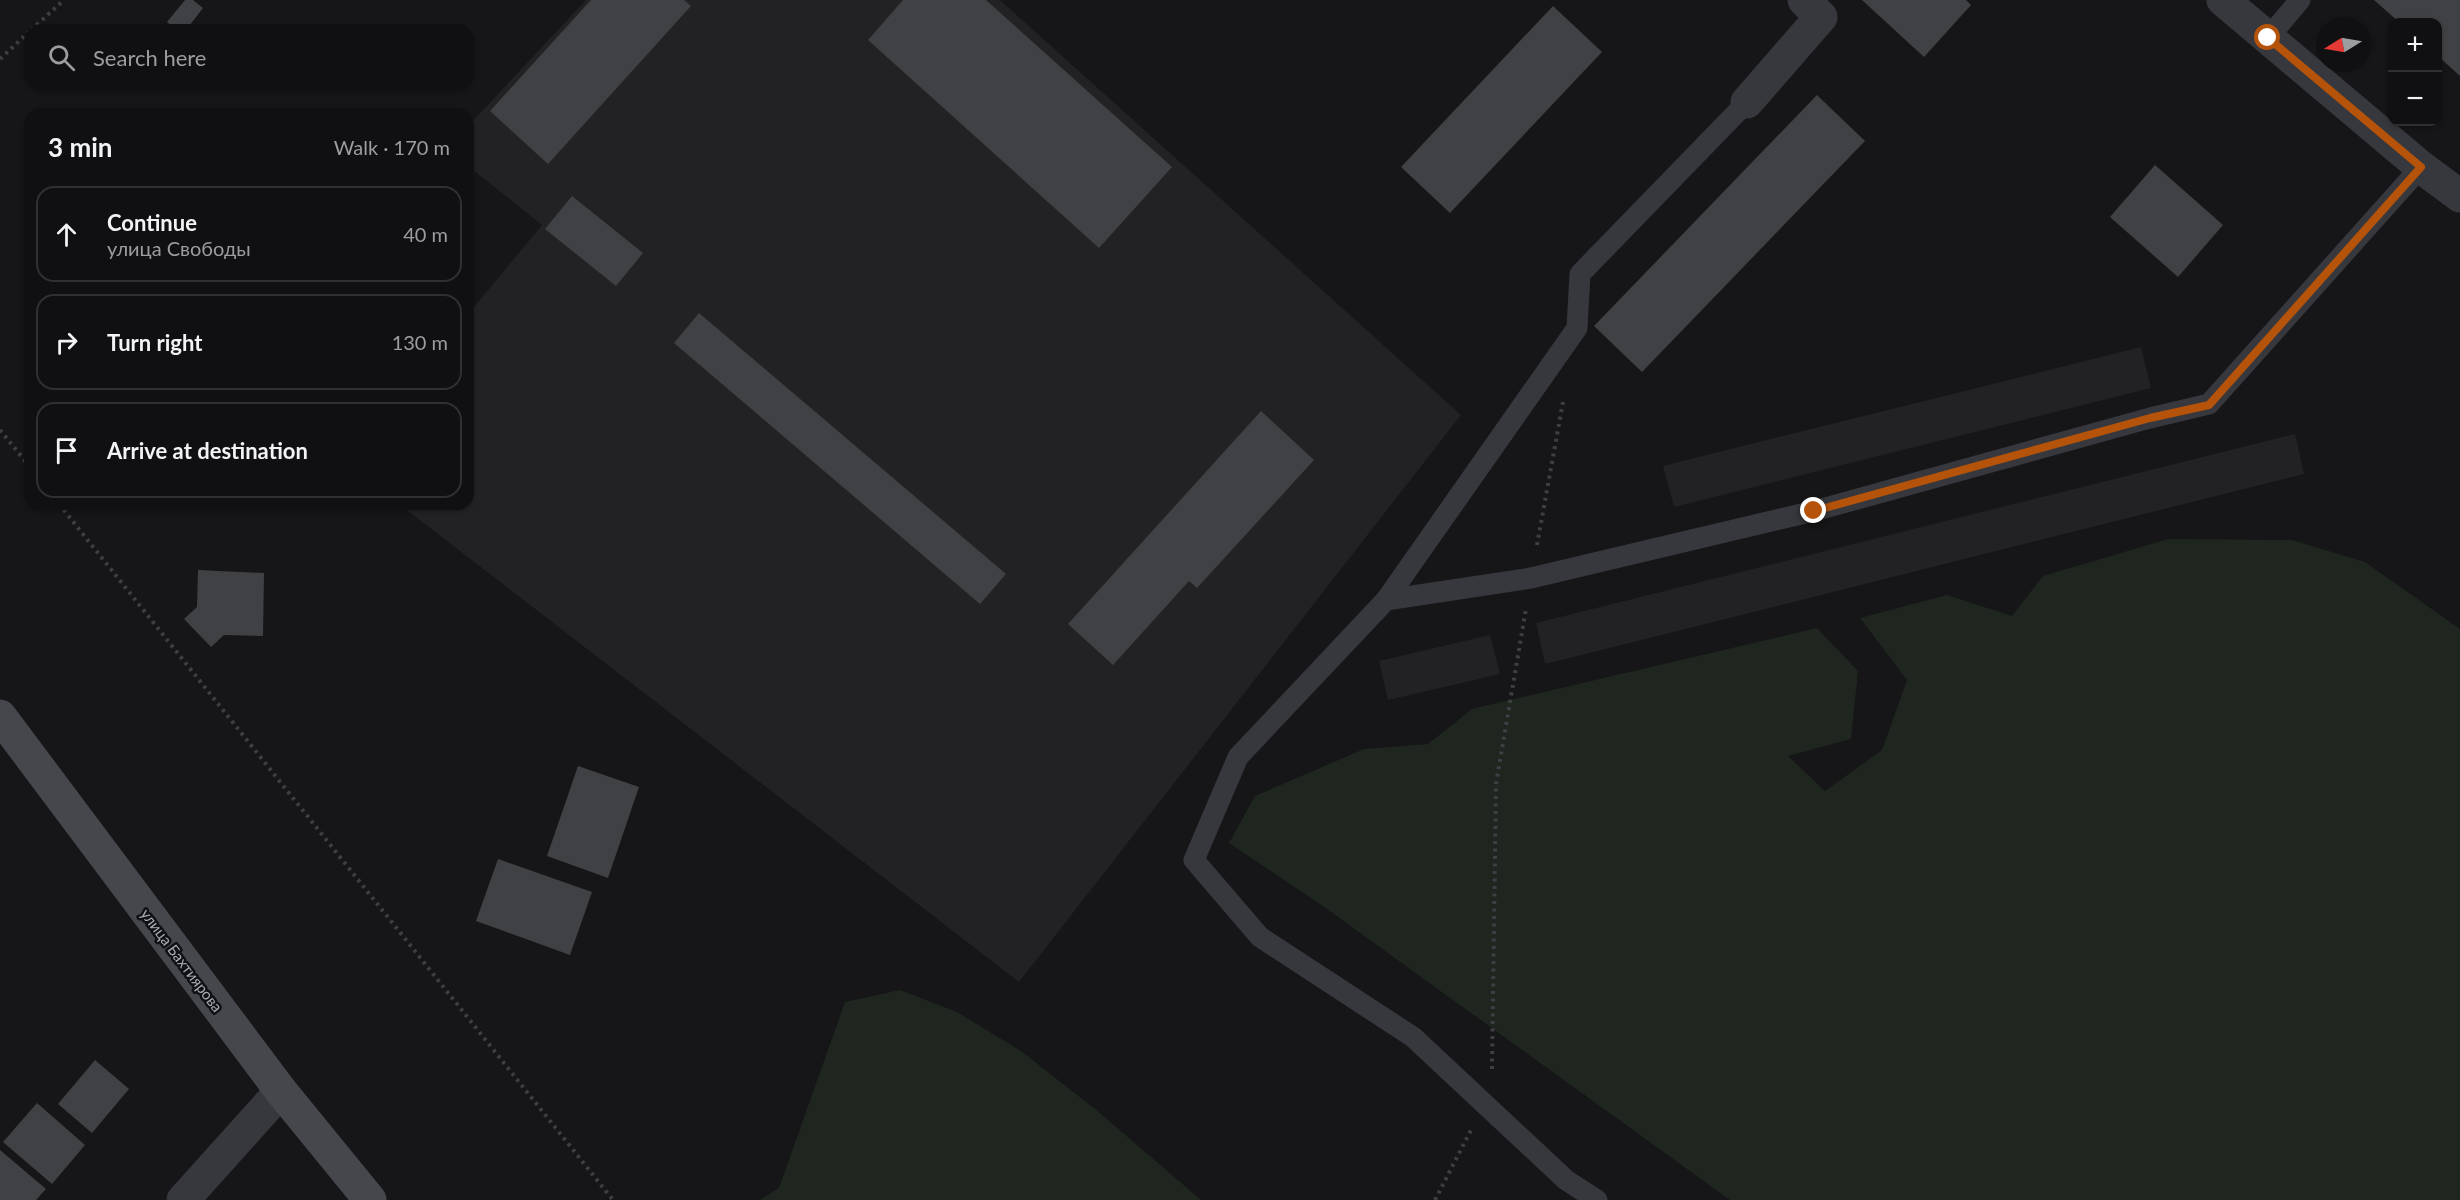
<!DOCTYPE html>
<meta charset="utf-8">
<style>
body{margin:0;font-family:Lato,sans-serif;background:#1e1e20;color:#f1f3f6}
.controls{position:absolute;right:18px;top:18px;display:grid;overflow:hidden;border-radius:12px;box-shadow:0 2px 4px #0004}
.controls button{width:54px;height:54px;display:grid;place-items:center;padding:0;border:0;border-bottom:2px solid #303032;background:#101012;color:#f1f3f6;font:30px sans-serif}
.compass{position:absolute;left:2316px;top:18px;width:54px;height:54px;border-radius:50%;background:#101012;box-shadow:0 2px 4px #0004;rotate:259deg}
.stop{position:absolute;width:18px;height:18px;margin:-14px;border:4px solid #b45309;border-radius:50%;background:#fff}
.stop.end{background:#b45309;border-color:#fff;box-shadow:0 2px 6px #0008}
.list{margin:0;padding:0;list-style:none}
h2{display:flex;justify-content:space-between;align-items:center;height:78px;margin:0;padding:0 24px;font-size:26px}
h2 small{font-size:20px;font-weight:400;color:#9c9d9f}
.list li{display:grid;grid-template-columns:39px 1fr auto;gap:18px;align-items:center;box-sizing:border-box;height:96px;margin:0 12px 12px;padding:0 12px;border:2px solid #303032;border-radius:18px}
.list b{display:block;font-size:22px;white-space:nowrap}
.list p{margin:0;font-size:20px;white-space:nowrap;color:#9c9d9f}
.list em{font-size:20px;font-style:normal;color:#9c9d9f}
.icon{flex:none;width:33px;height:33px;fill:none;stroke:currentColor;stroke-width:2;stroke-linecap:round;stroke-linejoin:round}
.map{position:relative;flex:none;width:2460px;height:1200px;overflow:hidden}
.search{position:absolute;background:#101012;box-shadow:0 2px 4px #0004;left:24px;top:24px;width:450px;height:66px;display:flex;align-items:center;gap:15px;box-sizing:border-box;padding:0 21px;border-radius:18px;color:#9c9d9f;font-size:22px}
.panel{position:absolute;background:#101012;box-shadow:0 2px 4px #0004;left:24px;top:108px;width:450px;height:402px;border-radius:18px}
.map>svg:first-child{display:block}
.built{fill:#222225}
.green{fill:#1e261f}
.building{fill:#404145}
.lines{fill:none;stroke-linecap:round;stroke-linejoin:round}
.path{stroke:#3d3f44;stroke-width:4;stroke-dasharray:3 4.5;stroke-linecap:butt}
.service{stroke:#37383d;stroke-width:21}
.minor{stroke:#37383d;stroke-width:33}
.secondary{stroke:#45474d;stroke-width:33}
.route{stroke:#b45309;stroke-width:8}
.labels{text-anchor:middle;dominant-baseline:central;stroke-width:5;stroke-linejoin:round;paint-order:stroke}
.street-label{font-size:15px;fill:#a8adb8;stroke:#111113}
</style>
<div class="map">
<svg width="2460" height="1200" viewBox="0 0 2460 1200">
<rect width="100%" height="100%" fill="#161618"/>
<g class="built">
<polygon points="586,0 1000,0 1461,415 1019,982 399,504 468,504 468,314 542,225 468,166 468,126"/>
<polygon points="2141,347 2151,388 1674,507 1663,466"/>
<polygon points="2295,434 2304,474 1545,664 1536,623"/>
<polygon points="1490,635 1500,674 1388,700 1379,661"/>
</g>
<g class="green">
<polygon points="2168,539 2292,540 2365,562 2460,629 2460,1200 1730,1200 1320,904 1229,843 1255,796 1364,749 1428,744 1472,709 1817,628 1858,671 1851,739 1788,756 1825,791 1882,750 1907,680 1860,618 1947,595 2012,616 2043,576"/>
<polygon points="900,990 957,1012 1021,1051 1095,1109 1201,1200 760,1200 779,1188 845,1002"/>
</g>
<g class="building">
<polygon points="185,0 193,0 203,8 186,30 176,30 167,22"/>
<polygon points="591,0 684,0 691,6 548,164 490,111"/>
<polygon points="903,0 986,0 1172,167 1099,248 868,40"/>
<polygon points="1862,0 1966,0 1971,5 1924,57"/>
<polygon points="2374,0 2460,0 2460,76 2438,56 2438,22 2399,22"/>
<polygon points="1553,6 1602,52 1450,213 1401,167"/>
<polygon points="1817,95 1865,141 1642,372 1594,326"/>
<polygon points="2155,165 2223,225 2178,277 2110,217"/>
<polygon points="572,196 643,253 616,286 545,229"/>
<polygon points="699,313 1006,574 980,604 674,343"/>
<polygon points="1261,411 1314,460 1197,588 1189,581 1113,665 1068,624"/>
<polygon points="198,570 264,573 263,636 224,635 211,647 184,619 197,607"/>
<polygon points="578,766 639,787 608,878 547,856"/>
<polygon points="498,859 592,892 570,955 476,921"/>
<polygon points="95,1060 129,1089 92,1133 58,1104"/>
<polygon points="37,1103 85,1145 52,1184 3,1142"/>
<polygon points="0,1150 46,1189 36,1200 0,1200"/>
</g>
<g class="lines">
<g class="path">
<polyline points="31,30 64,0"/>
<polyline points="0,59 30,31"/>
<polyline points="0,430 30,467"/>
<polyline points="59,504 613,1200"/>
<polyline points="1537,545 1563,402"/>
<polyline points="1492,1069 1496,784 1526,609"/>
<polyline points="1435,1200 1471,1130"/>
</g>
<g class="service">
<polyline points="2268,38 2300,0"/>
<polyline points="1386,600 1531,578 1814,511 2150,418 2209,404 2421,167"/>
<polyline points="1597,1200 1566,1180 1413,1037 1260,937 1194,860 1238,757 1386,600 1577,328 1580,274 1747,102"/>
</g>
<g class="minor">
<polyline points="2223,0 2421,167 2460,196"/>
<polyline points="1747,102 1821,17 1804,0"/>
<polyline points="183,1200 281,1091"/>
</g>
<polyline class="secondary" points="0,716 281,1091 370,1200"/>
</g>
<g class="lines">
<polyline class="route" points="1814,511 2150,418 2209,405 2421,167 2268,38"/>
</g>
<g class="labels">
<g class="street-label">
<text transform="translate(182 960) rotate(53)">улица Бахтиярова</text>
</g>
</g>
</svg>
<div class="controls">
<button>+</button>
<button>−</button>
</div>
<svg class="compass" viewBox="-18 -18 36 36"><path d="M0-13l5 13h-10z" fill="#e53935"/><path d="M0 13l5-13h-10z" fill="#9c9d9f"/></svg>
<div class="stop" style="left:2268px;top:38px"></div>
<div class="stop end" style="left:1814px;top:511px"></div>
<div class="search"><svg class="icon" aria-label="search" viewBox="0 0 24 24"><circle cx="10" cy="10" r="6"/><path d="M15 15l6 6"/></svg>Search here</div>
<section class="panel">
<h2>3 min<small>Walk · 170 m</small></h2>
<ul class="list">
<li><svg class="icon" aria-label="ahead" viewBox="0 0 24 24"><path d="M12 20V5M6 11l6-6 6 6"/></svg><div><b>Continue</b><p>улица Свободы</p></div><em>40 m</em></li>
<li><svg class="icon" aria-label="right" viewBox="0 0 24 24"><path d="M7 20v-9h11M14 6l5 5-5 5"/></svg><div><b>Turn right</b></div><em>130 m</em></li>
<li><svg class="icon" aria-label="arrive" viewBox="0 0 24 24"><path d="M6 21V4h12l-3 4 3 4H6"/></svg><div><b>Arrive at destination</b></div></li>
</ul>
</section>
</div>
